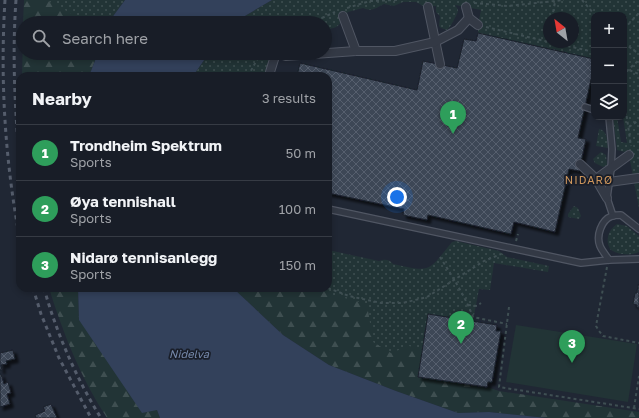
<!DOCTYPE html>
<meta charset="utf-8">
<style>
body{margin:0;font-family:"Golos Text",sans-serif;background:#252a33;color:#f1f3f6}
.controls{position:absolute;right:12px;top:12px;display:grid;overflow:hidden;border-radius:8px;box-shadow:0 2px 6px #0003}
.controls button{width:36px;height:36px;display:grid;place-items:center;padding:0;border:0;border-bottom:1px solid #363b44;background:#181d27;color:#f1f3f6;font:20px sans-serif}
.compass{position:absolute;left:543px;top:12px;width:36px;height:36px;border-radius:50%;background:#181d27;box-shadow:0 2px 6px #0003;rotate:329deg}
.you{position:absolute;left:397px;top:197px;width:14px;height:14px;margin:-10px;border:3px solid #fff;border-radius:50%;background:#1a73e8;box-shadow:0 0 0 6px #1a73e833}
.badge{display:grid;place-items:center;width:26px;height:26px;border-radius:50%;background:#81a4f3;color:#fff;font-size:13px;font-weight:700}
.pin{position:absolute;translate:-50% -33px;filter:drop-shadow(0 1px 2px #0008)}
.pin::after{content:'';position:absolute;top:21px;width:14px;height:12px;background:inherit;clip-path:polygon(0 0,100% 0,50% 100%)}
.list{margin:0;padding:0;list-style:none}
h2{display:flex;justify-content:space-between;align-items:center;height:52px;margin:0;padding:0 16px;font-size:17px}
h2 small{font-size:13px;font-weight:400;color:#9fa2a7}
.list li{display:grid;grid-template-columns:26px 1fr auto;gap:12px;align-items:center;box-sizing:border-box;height:56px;padding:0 16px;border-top:1px solid #363b44}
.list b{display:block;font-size:15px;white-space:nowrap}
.list p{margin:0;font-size:13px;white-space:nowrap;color:#9fa2a7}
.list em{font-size:13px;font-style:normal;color:#9fa2a7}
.icon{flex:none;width:22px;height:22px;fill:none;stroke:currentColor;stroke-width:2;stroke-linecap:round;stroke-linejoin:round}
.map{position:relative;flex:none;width:639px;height:418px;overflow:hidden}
.search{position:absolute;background:#181d27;box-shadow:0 2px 6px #0003;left:16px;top:16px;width:316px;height:44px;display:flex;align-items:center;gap:10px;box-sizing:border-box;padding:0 14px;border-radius:22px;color:#9fa2a7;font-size:15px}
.panel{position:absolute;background:#181d27;box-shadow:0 2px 6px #0003;left:16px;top:72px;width:316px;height:220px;border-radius:12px}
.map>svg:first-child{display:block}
.green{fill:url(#green-dots);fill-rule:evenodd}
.forest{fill:url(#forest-firs)}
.pitch{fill:#223436}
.water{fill:#33415b}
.building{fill:url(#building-cross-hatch);stroke:#1a202b;filter:url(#shadow)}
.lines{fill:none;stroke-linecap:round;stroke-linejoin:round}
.service-casing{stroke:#505663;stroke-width:8}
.pedestrian-casing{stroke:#505663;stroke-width:10}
.path{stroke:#3f4f53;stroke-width:2;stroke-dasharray:3 3;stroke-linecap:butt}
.service{stroke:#333945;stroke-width:5.5}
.pedestrian{stroke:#333945;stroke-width:8}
.rail{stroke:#555d6c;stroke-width:3;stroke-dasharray:4 4;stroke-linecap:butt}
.labels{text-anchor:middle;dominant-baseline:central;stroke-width:3.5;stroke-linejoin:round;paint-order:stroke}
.neighbourhood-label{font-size:11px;letter-spacing:1px;fill:#cd965c;stroke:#191e29}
.water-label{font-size:11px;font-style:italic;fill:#7588aa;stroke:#191e29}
</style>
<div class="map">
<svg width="639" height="418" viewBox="0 0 639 418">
<defs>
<pattern id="green-dots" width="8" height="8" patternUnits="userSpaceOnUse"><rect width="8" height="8" fill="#223436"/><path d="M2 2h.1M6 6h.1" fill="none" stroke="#3f4f51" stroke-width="1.8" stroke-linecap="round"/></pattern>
<pattern id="forest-firs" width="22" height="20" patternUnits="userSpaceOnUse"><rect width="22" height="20" fill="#223436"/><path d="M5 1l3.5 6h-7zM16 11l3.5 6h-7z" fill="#3f4f51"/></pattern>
<pattern id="building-cross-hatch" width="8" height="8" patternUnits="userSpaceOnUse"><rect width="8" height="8" fill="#3e4757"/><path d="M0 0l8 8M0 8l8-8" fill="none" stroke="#575f6e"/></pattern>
<filter id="shadow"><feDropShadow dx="3.5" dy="3.5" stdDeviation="1" flood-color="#0009"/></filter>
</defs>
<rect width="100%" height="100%" fill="#202734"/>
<g class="green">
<polygon points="33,0 125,0 108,23 81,23"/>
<path d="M272,0H639V208L628,150L625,152L617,150L613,117H617L621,142L627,143L623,117H624V15H594V59L478,33V25L481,10L455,5C456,7 458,8 458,11C457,15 450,28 447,30L441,28L439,26L440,16L436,12V6L425,7L416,2H403L394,6L384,4C376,8 372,12 363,8L348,12C339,22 342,29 325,29V23H233ZM549,18H573V42H549Z"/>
<polygon points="209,53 270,53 265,76 193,76"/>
<path d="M599,129C608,131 607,141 608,148L596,146Z"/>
<polygon points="601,152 606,155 607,165 603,167 595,163 593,159"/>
<polygon points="574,206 578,208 581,216 579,219 568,217 568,214"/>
<path d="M617,224L627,226L639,236V252C632,256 616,255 610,249C605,240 608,230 617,224Z"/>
<path d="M456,241L499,251L507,257L549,266L548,272L494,263L490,290L479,289L473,321L428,314L418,377L233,288H328V250L379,261C385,259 389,259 393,264C431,272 427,273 452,242Z"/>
</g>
<g class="forest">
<polygon points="24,0 46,0 89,23 23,23"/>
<polygon points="23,38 23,53 98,53 89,76 22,76"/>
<path d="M49,288H78L79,320L157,410L160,418H107C81,379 63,333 49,288Z"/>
<polygon points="233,288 315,288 333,295 367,304 373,342 391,353 409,346 422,349 418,377 487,387 499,391 639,412 639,418 547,418 489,412 458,413 396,391 329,365 283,335"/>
</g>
<polygon class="pitch" points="516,325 637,344 628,402 506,382"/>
<g class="water">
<polygon points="125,0 272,0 233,23 108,23"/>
<polygon points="98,53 209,53 193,76 89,76"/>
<polygon points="78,288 233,288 283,335 329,365 396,391 458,413 489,412 547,418 160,418 157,410 142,413 79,320"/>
</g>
<g class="building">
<polygon points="478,33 594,59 594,66 578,138 586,139 579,171 569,169 555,232 514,222 511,234 428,215 427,220 403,215 404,209 328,193 328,76 297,76 300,63 417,90 423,61 457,68 464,39 476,41"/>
<polygon points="638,284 639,285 639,308 637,307 637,305 633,304 635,293 637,293"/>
<polygon points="428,314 497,325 496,331 501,331 492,382 488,382 487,387 418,377"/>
<polygon points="13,350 15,359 6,361 7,364 1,365 2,370 0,370 0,353"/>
<polygon points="0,374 1,374 4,384 8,382 11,393 7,394 10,404 0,407"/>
<polygon points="51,404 57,418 36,418 35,415 45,411 43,407"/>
</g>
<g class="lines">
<defs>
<g id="service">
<polyline points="585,107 594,110"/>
<polyline points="609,117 612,149 611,169 607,198 613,216"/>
<polyline points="328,209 581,263 609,260 639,259"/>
<path d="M609,260C606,255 602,251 600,246C596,236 601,220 612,216C615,215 618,215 621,215L639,229"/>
</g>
<g id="pedestrian">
<polyline points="428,7 440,64"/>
<polyline points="466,7 469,18 478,25"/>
<polyline points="343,16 356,51"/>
<polyline points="276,53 286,56 356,51 395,51 435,42 458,30 469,18"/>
<polyline points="270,72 276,53"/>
<polyline points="629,155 596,179 609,182 638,178"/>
<polyline points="580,164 596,179 607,198"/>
</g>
</defs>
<use href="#service" class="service-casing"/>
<use href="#pedestrian" class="pedestrian-casing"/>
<g class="path">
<polyline points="582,0 595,15"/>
<polyline points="474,3 508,6 564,0"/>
<polyline points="347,8 370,1 398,0"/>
<polyline points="552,18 555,2"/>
<polyline points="311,23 335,12"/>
<polyline points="486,27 549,42"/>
<polyline points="624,29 639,13"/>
<polyline points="547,41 549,32"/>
<polyline points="550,42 594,52"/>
<polyline points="624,43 639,54"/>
<polyline points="624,68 639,74"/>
<polyline points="248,76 258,58 263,53"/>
<polyline points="624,77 628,70 639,60"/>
<polyline points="624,98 631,146"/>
<polyline points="629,127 639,120"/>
<polyline points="516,241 518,234"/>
<path d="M440,257C452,276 465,296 473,317L507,324"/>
<polyline points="607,267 596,326 599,331 603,336 639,343"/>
<polyline points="328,288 349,296 381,303 403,303 427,297 484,261 501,254"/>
<polyline points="468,305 477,306 481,303"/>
<polyline points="509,307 499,387 639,409"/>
<polyline points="634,408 639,376"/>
</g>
<use href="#service" class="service"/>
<use href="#pedestrian" class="pedestrian"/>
<g class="rail">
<path d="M5,0C0,80 5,161 20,240"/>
<path d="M16,0C12,56 15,112 20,167"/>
<polyline points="33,288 41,314 59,358 91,418"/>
<path d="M44,288C56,332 77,380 101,418"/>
</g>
</g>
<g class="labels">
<g class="neighbourhood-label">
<text x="589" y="179">NIDARØ</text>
</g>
<g class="water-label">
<text x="189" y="353">Nidelva</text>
</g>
</g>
</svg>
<div class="controls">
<button>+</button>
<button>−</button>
<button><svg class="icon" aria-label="layers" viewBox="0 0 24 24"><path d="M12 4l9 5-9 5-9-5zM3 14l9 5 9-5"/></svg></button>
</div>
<svg class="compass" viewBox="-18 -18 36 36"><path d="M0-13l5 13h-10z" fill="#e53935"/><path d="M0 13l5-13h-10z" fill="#9fa2a7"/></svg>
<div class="you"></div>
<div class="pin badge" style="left:453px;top:134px;background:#2e9e5b">1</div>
<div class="pin badge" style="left:461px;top:344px;background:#2e9e5b">2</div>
<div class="pin badge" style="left:572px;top:363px;background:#2e9e5b">3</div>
<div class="search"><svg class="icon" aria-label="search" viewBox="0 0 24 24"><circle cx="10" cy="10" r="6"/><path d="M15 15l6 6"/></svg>Search here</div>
<section class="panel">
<h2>Nearby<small>3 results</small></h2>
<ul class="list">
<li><span class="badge" style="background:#2e9e5b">1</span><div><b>Trondheim Spektrum</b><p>Sports</p></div><em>50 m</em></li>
<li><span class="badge" style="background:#2e9e5b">2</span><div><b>Øya tennishall</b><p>Sports</p></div><em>100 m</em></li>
<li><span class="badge" style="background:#2e9e5b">3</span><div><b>Nidarø tennisanlegg</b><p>Sports</p></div><em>150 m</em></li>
</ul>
</section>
</div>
